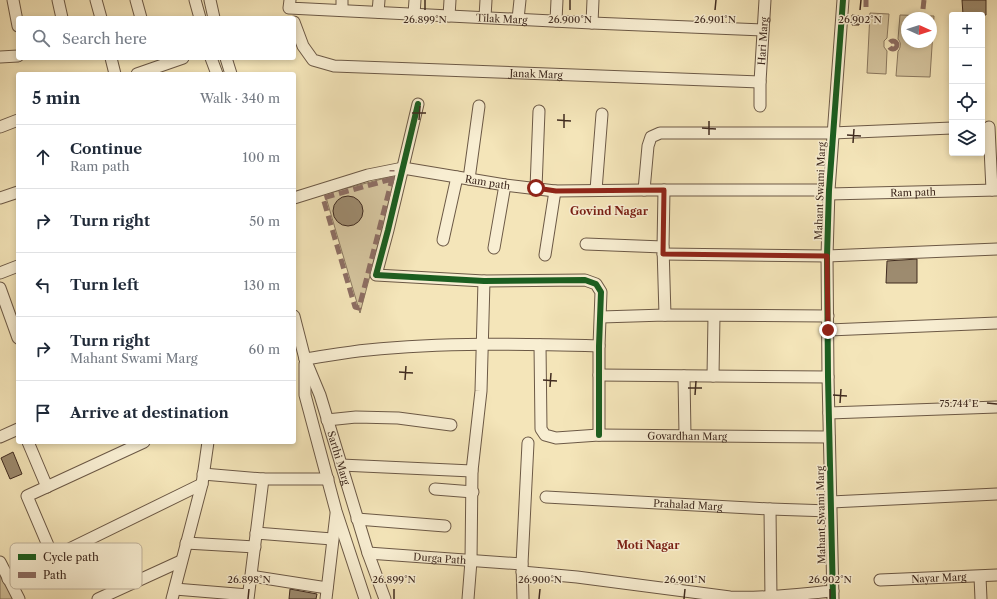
<!DOCTYPE html>
<meta charset="utf-8">
<style>
body{margin:0;font-family:"Libre Caslon Text",serif;background:#f2f2f3;color:#1f2937}
.controls{position:absolute;right:12px;top:12px;display:grid;overflow:hidden;border-radius:4px;box-shadow:0 2px 6px #0003}
.controls button{width:36px;height:36px;display:grid;place-items:center;padding:0;border:0;border-bottom:1px solid #e0e1e3;background:#fff;color:#1f2937;font:20px sans-serif}
.compass{position:absolute;left:901px;top:12px;width:36px;height:36px;border-radius:50%;background:#fff;box-shadow:0 2px 6px #0003;rotate:93deg}
.stop{position:absolute;width:12px;height:12px;margin:-9px;border:3px solid #8f2418;border-radius:50%;background:#fff}
.stop.end{background:#8f2418;border-color:#fff;box-shadow:0 1px 4px #0008}
.list{margin:0;padding:0;list-style:none}
h2{display:flex;justify-content:space-between;align-items:center;height:52px;margin:0;padding:0 16px;font-size:17px}
h2 small{font-size:13px;font-weight:400;color:#747a83}
.list li{display:grid;grid-template-columns:26px 1fr auto;gap:12px;align-items:center;box-sizing:border-box;height:64px;padding:0 16px;border-top:1px solid #e0e1e3}
.list b{display:block;font-size:15px;white-space:nowrap}
.list p{margin:0;font-size:13px;white-space:nowrap;color:#747a83}
.list em{font-size:13px;font-style:normal;color:#747a83}
.icon{flex:none;width:22px;height:22px;fill:none;stroke:currentColor;stroke-width:2;stroke-linecap:round;stroke-linejoin:round}
.map{position:relative;flex:none;width:997px;height:599px;overflow:hidden}
.search{position:absolute;background:#fff;box-shadow:0 2px 6px #0003;left:16px;top:16px;width:280px;height:44px;display:flex;align-items:center;gap:10px;box-sizing:border-box;padding:0 14px;border-radius:4px;color:#747a83;font-size:15px}
.panel{position:absolute;background:#fff;box-shadow:0 2px 6px #0003;left:16px;top:72px;width:280px;height:372px;border-radius:4px}
.map>svg:first-child{display:block}
.green{fill:#d5c59f;stroke:#8a785f;fill-rule:evenodd}
.building{fill:#9d8b6f;stroke:#3f2a1f}
.lines{fill:none;stroke-linecap:round;stroke-linejoin:round}
.minor-casing{stroke:#6c5946;stroke-width:13}
.minor{stroke:#f8eed2;stroke-width:11}
.quiet{stroke:#8d6e63;stroke-width:5;stroke-dasharray:10 5;stroke-linecap:butt}
.cycleway-casing{stroke:#f8eed2;stroke-width:8}
.cycleway{stroke:#1b5e20;stroke-width:6}
.route{stroke:#8f2418;stroke-width:5}
.ticks{fill:none;stroke:#3f2a1f;stroke-width:1.5}
.labels{text-anchor:middle;dominant-baseline:central;stroke-width:3;stroke-linejoin:round;paint-order:stroke}
.street-label{font-size:10px;fill:#3f2a1f;stroke:#f8eed2}
.neighbourhood-label{font-size:11px;font-weight:bold;fill:#7a1f14;stroke:#f8eed2}
.key{fill:#f8eed2;stroke:#c0b39c;stroke-width:1}
.key-label{font-size:11px;fill:#3f2a1f}
.ticks-label{font-size:10px;text-anchor:middle;fill:#3f2a1f;stroke:#f8eed2;stroke-width:3;stroke-linejoin:round;paint-order:stroke}
</style>
<div class="map">
<svg width="997" height="599" viewBox="0 0 997 599">
<rect width="100%" height="100%" fill="#f4e5b9"/>
<filter id="stains"><feTurbulence type="fractalNoise" baseFrequency=".005" numOctaves="4"/><feColorMatrix values="0 0 0 0 .2 0 0 0 0 .09 0 0 0 0 .02 0 0 0 .5 -.17"/></filter>
<radialGradient id="worn" r=".72"><stop offset=".6" stop-color="#630" stop-opacity="0"/><stop offset="1" stop-color="#630" stop-opacity=".3"/></radialGradient>
<g class="green">
<polygon points="870,13 889,14 887,38 884,41 884,47 887,51 886,74 867,73"/>
<path d="M900,15L934,16L930,77L896,76L898,51L899,50C901,45 901,43 898,39ZM907,18H931V42H907Z"/>
<polygon points="397,175 360,313 325,194"/>
<polygon points="0,562 19,599 0,599"/>
</g>
<g class="building">
<polygon points="962,0 986,0 986,15 963,15"/>
<polygon points="852,15 860,16 859,25 852,25"/>
<circle cx="348" cy="211" r="15"/>
<polygon points="917,259 917,283 886,283 887,261"/>
<polygon points="13,452 22,474 10,479 1,458"/>
<polygon points="290,589 317,594 316,599 289,599"/>
</g>
<g class="lines">
<defs>
<g id="minor">
<polyline points="13,0 18,26"/>
<polyline points="58,0 62,18"/>
<polyline points="96,0 101,18"/>
<polyline points="136,0 141,18"/>
<polyline points="195,0 200,18"/>
<polyline points="210,0 214,18"/>
<path id="s1" d="M290,0L289,8L592,23L763,30"/>
<polyline points="342,10 342,0"/>
<polyline points="378,12 379,0"/>
<polyline points="414,14 415,0"/>
<polyline points="449,16 450,0"/>
<polyline points="485,17 486,0"/>
<polyline points="518,19 520,0"/>
<polyline points="556,21 557,0"/>
<path id="s2" d="M294,22L303,46L313,60L334,66L760,82"/>
<polyline points="592,23 593,0"/>
<polyline points="0,57 18,56"/>
<polyline points="111,58 115,74"/>
<polyline points="211,58 217,74"/>
<polyline points="226,58 231,74"/>
<polyline points="137,74 183,58"/>
<polyline points="418,104 388,230 376,275 484,281 585,280 596,284 601,292 599,346 599,435"/>
<path id="s3" d="M760,106V82L765,0"/>
<polyline points="0,127 18,120"/>
<polyline points="989,127 992,190"/>
<polyline points="469,179 479,106"/>
<polyline points="536,188 539,111"/>
<polyline points="596,190 602,114"/>
<polyline points="644,190 648,146 651,137 660,133 832,133 952,128"/>
<polyline points="664,190 663,247 665,315"/>
<path id="s4" d="M829,194L997,190"/>
<polyline points="0,198 18,192"/>
<path id="s5" d="M294,198L368,175L403,168L505,185L555,191L644,190H829"/>
<polyline points="443,240 457,177"/>
<polyline points="586,244 663,247"/>
<polyline points="494,248 505,185"/>
<polyline points="663,254 827,256 997,249"/>
<polyline points="545,255 555,191"/>
<polyline points="0,273 18,266"/>
<polyline points="0,288 18,338"/>
<path id="s6" d="M294,316L305,359L320,395L368,553L385,599"/>
<polyline points="601,317 665,315 828,316"/>
<polyline points="829,330 997,323"/>
<path id="s7" d="M540,345L541,429L545,435L556,438L599,435L829,437"/>
<path d="M305,359C326,356 347,352 368,350C444,342 522,344 599,346"/>
<polyline points="305,364 305,395 336,511 365,599"/>
<polyline points="599,375 828,377"/>
<polyline points="684,376 685,435"/>
<polyline points="713,376 714,316"/>
<polyline points="829,413 997,407"/>
<polyline points="327,420 356,417 398,418 451,425"/>
<polyline points="0,437 18,429"/>
<polyline points="28,442 47,487"/>
<polyline points="341,465 472,471"/>
<polyline points="203,474 263,479 328,479"/>
<polyline points="435,489 473,492"/>
<path id="s8" d="M546,497L770,509L830,511"/>
<polyline points="831,502 997,494"/>
<polyline points="770,509 771,599"/>
<polyline points="357,519 445,526"/>
<polyline points="256,533 332,539"/>
<polyline points="186,543 255,547"/>
<path id="s9" d="M368,553L522,564L523,599"/>
<polyline points="53,557 27,496 144,442"/>
<polyline points="0,562 19,599"/>
<polyline points="522,564 528,443"/>
<path d="M522,572L577,577L730,597C764,599 799,594 833,591"/>
<polyline points="251,576 327,588"/>
<polyline points="980,577 981,599"/>
<polyline points="8,579 202,484"/>
<path id="s10" d="M880,580L997,575"/>
<polyline points="175,589 248,595"/>
<polyline points="98,599 181,561"/>
<polyline points="172,599 202,484 208,442"/>
<polyline points="248,599 263,479"/>
<polyline points="326,599 336,514"/>
<polyline points="468,599 471,561 472,471 481,391 484,281"/>
<polyline points="833,599 828,377 827,256 829,190 843,0"/>
</g>
</defs>
<use href="#minor" class="minor-casing"/>
<use href="#minor" class="minor"/>
<g class="quiet">
<polyline points="866,7 866,0"/>
<polyline points="923,9 924,0"/>
<circle cx="893" cy="45" r="4"/>
<polyline points="392,179 323,198 355,307 359,308 392,179 392,170"/>
</g>
<defs>
<g id="cycleway">
<polyline points="418,104 388,230 376,275 484,281 585,280 596,284 601,292 599,346 599,435"/>
<polyline points="833,599 828,377 827,256 829,190 843,0"/>
</g>
</defs>
<use href="#cycleway" class="cycleway-casing"/>
<use href="#cycleway" class="cycleway"/>
</g>
<g class="lines">
<polyline class="route" points="536,188 556,191 664,190 663,254 827,256 828,330"/>
</g>
<path class="ticks" d="M425,10V0M570,10V0M715,10L716,0M860,10L861,0M412,113H426M419,120L420,106M557,120L571,121M564,128V114M702,128L716,129M709,135V121M847,135L861,136M853,143L854,129M399,372L413,373M405,380L406,366M543,380L557,381M550,387L551,373M688,388H702M695,395L696,381M833,395L847,396M840,403L841,389M987,403L997,404M248,599L249,589M394,599V589M539,599L540,589M684,599L685,589M830,599V589"/>
<g class="labels">
<g class="street-label">
<text stroke="none"><textPath href="#s1" startOffset="221">Tilak Marg</textPath></text>
<text stroke="none"><textPath href="#s3" startOffset="65">Hari Marg</textPath></text>
<text stroke="none"><textPath href="#s2" startOffset="267">Janak Marg</textPath></text>
<text stroke="none"><textPath href="#s5" startOffset="199">Ram path</textPath></text>
<text transform="translate(820 191) rotate(-88)">Mahant Swami Marg</text>
<text stroke="none"><textPath href="#s4" startOffset="84">Ram path</textPath></text>
<text stroke="none"><textPath href="#s7" startOffset="234">Govardhan Marg</textPath></text>
<text stroke="none"><textPath href="#s6" startOffset="149">Sarthi Marg</textPath></text>
<text stroke="none"><textPath href="#s8" startOffset="142">Prahalad Marg</textPath></text>
<text transform="translate(821 515) rotate(-91)">Mahant Swami Marg</text>
<text stroke="none"><textPath href="#s9" startOffset="72">Durga Path</textPath></text>
<text stroke="none"><textPath href="#s10" startOffset="59">Nayar Marg</textPath></text>
</g>
<g class="neighbourhood-label">
<text x="609" y="211">Govind Nagar</text>
<text x="648" y="545">Moti Nagar</text>
</g>
</g>
<rect x="10" y="543" width="132" height="46" rx="6" class="key"/>
<rect x="18" y="554" width="18" height="6" fill="#1b5e20"/>
<rect x="18" y="572" width="18" height="6" fill="#8d6e63"/>
<g class="key-label">
<text x="43" y="561">Cycle path</text>
<text x="43" y="579">Path</text>
</g>
<g class="ticks-label">
<text x="425" y="23">26.899°N</text>
<text x="570" y="23">26.900°N</text>
<text x="715" y="23">26.901°N</text>
<text x="860" y="23">26.902°N</text>
<text x="959" y="407">75.744°E</text>
<text x="249" y="583">26.898°N</text>
<text x="394" y="583">26.899°N</text>
<text x="540" y="583">26.900°N</text>
<text x="685" y="583">26.901°N</text>
<text x="830" y="583">26.902°N</text>
</g>
<rect width="100%" height="100%" filter="url(#stains)"/>
<rect width="100%" height="100%" fill="url(#worn)"/>
</svg>
<div class="controls">
<button>+</button>
<button>−</button>
<button><svg class="icon" aria-label="locate" viewBox="0 0 24 24"><circle cx="12" cy="12" r="6"/><path d="M12 2v4M12 18v4M2 12h4M18 12h4"/></svg></button>
<button><svg class="icon" aria-label="layers" viewBox="0 0 24 24"><path d="M12 4l9 5-9 5-9-5zM3 14l9 5 9-5"/></svg></button>
</div>
<svg class="compass" viewBox="-18 -18 36 36"><path d="M0-13l5 13h-10z" fill="#e53935"/><path d="M0 13l5-13h-10z" fill="#747a83"/></svg>
<div class="stop" style="left:536px;top:188px"></div>
<div class="stop end" style="left:828px;top:330px"></div>
<div class="search"><svg class="icon" aria-label="search" viewBox="0 0 24 24"><circle cx="10" cy="10" r="6"/><path d="M15 15l6 6"/></svg>Search here</div>
<section class="panel">
<h2>5 min<small>Walk · 340 m</small></h2>
<ul class="list">
<li><svg class="icon" aria-label="ahead" viewBox="0 0 24 24"><path d="M12 20V5M6 11l6-6 6 6"/></svg><div><b>Continue</b><p>Ram path</p></div><em>100 m</em></li>
<li><svg class="icon" aria-label="right" viewBox="0 0 24 24"><path d="M7 20v-9h11M14 6l5 5-5 5"/></svg><div><b>Turn right</b></div><em>50 m</em></li>
<li><svg class="icon" aria-label="left" viewBox="0 0 24 24"><path d="M17 20v-9H6M10 6l-5 5 5 5"/></svg><div><b>Turn left</b></div><em>130 m</em></li>
<li><svg class="icon" aria-label="right" viewBox="0 0 24 24"><path d="M7 20v-9h11M14 6l5 5-5 5"/></svg><div><b>Turn right</b><p>Mahant Swami Marg</p></div><em>60 m</em></li>
<li><svg class="icon" aria-label="arrive" viewBox="0 0 24 24"><path d="M6 21V4h12l-3 4 3 4H6"/></svg><div><b>Arrive at destination</b></div></li>
</ul>
</section>
</div>
